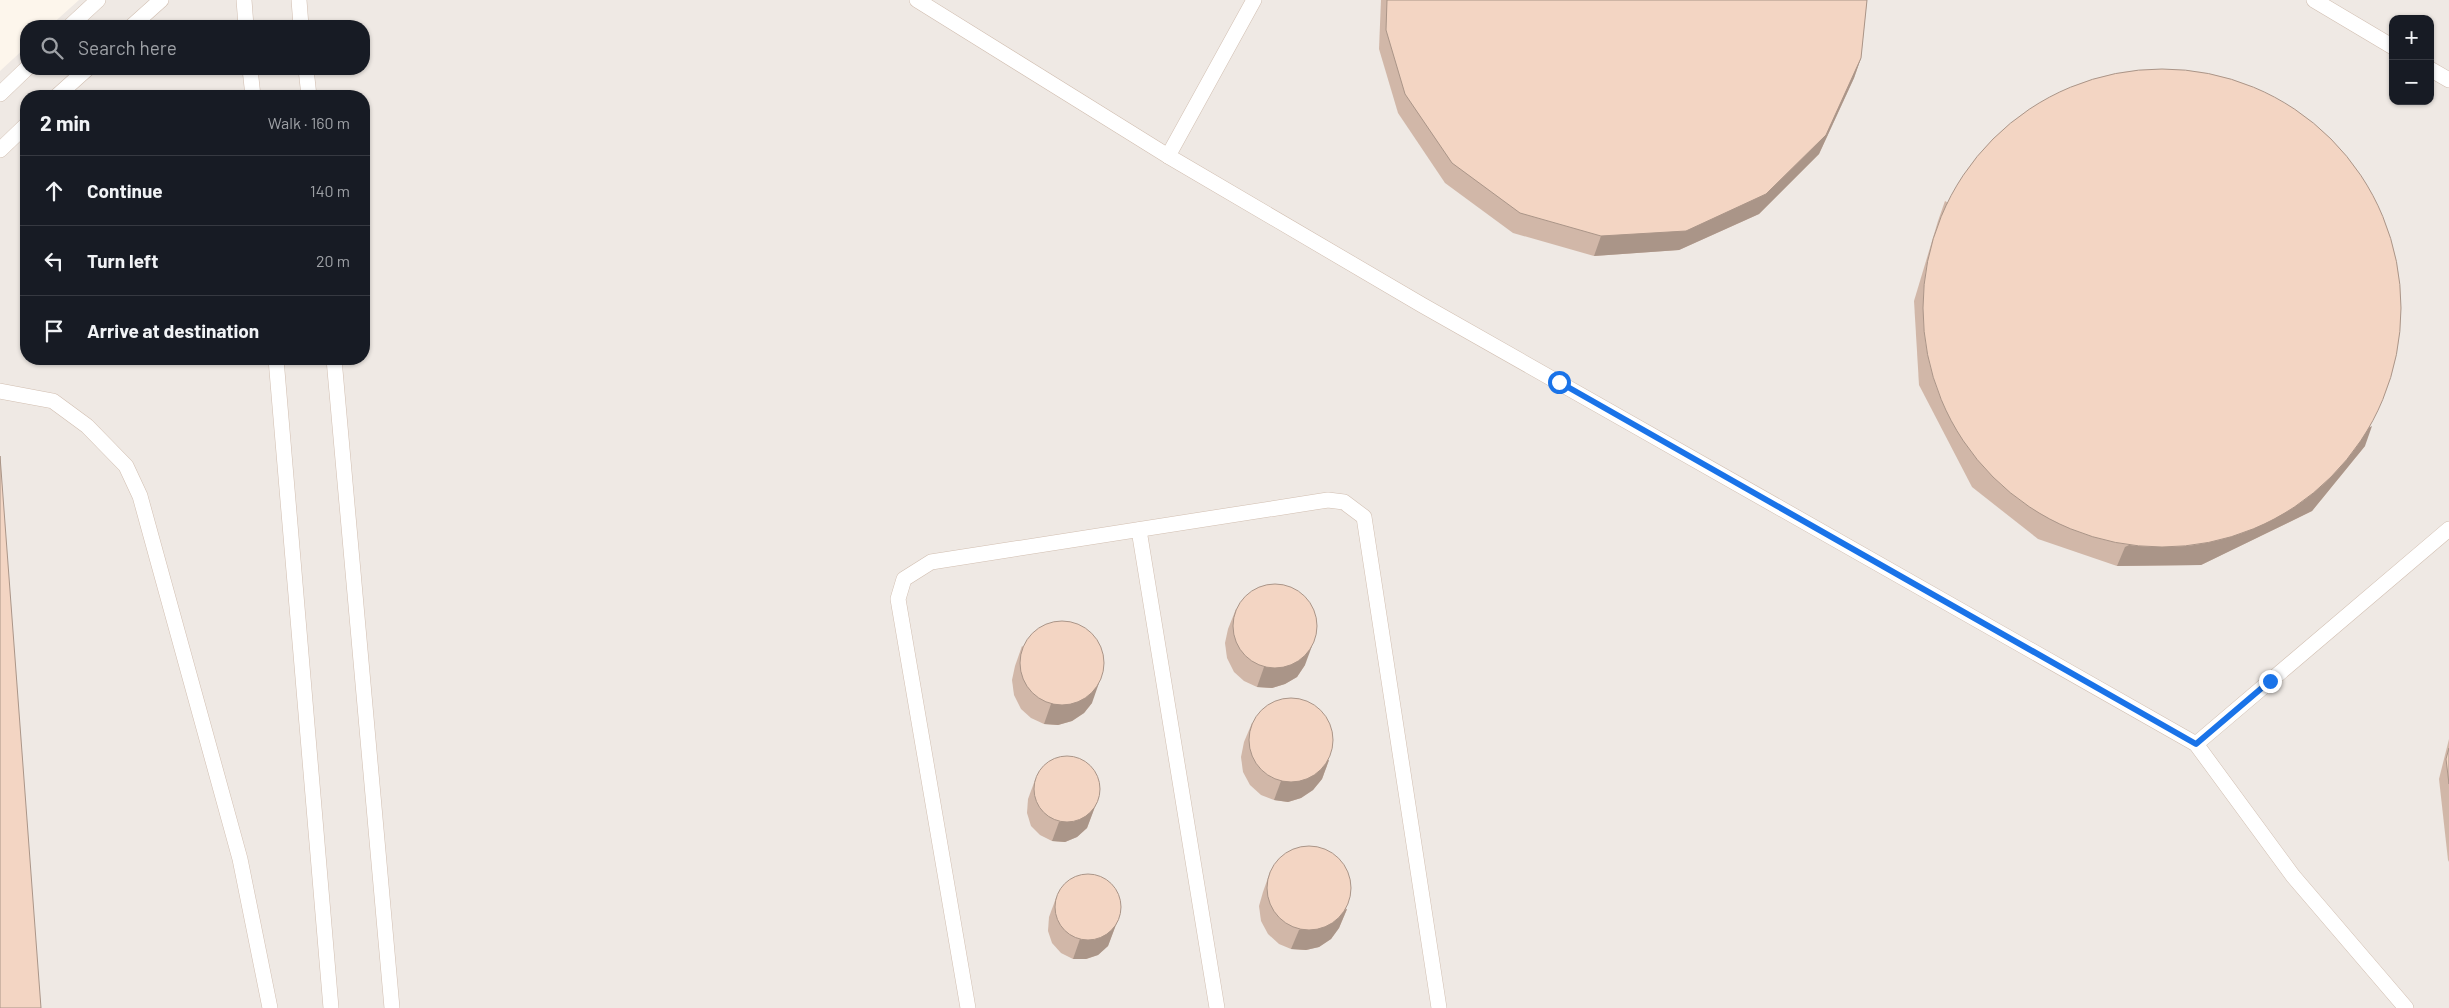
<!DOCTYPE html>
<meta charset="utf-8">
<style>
body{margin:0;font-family:Barlow,sans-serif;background:#242831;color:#f1f3f6}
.controls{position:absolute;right:15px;top:15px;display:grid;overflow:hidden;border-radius:10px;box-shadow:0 1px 4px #0004}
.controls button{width:45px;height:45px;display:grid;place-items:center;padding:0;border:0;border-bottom:1px solid #363941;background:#171b24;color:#f1f3f6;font:25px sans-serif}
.stop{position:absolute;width:15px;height:15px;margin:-11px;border:4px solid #1a73e8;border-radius:50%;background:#fff}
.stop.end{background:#1a73e8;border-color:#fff;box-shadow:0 1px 5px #0008}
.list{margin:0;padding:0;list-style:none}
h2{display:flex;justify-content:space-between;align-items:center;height:65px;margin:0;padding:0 20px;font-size:21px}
h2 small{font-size:16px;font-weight:400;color:#9ea1a6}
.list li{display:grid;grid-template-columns:32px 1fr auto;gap:15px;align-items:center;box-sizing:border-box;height:70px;padding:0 20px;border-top:1px solid #363941}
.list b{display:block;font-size:19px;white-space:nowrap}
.list em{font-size:16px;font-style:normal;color:#9ea1a6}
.icon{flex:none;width:28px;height:28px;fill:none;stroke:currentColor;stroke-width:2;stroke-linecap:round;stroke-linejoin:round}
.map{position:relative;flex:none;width:2449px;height:1008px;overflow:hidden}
.search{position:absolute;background:#171b24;box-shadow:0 1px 4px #0004;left:20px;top:20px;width:350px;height:55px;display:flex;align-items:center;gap:12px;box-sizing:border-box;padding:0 18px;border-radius:20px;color:#9ea1a6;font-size:19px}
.panel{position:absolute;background:#171b24;box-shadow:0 1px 4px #0004;left:20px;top:90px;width:350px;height:275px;border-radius:20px}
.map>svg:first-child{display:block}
.industrial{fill:#efe9e4;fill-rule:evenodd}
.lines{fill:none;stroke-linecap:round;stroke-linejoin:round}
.lane-casing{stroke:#d1beb0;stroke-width:16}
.lane{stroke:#fff;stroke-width:15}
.wall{fill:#d1b7a8}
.shaded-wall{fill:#aa9588}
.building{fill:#f3d5c3;stroke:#aa9588}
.route{stroke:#1a73e8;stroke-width:6}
</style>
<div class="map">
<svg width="2449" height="1008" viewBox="0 0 2449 1008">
<rect width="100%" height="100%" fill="#fdf6ec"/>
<path class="industrial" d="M79,0H2449V1008H0V71L26,47V69H364V26H50ZM2393,19H2430V101H2393ZM26,96H364V359H26Z"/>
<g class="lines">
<defs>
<g id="lane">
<polyline points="244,0 246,26"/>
<polyline points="299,0 301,26"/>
<polyline points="917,0 1168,156 1422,305 2196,744 2293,876 2406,1008"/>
<polyline points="2314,0 2393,47"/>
<polyline points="70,26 98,0"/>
<polyline points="132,26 161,0"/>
<polyline points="250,69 253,96"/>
<polyline points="306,69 309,96"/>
<polyline points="2430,69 2449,80"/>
<polyline points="0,94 26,69"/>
<polyline points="57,96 87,69"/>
<polyline points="0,150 26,125"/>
<polyline points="1168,156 1254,0"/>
<polyline points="276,359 331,1008"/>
<polyline points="334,359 392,1008"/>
<polyline points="0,391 53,401 87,426 126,466 140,496 240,859 270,1008"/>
<polyline points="1139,530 1217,1008"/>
<polyline points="2196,744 2449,529"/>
<polyline points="968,1008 898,599 904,579 931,562 1328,500 1344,502 1364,517 1439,1008"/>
</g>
</defs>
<use href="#lane" class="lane-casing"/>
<use href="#lane" class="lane"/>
</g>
<g class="wall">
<polygon points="1381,0 1867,0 1861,58 1854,78 1819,154 1759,214 1679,250 1594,256 1513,233 1445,183 1398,113 1379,49"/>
<polygon points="1945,201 2365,446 2312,511 2201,565 2117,566 2038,539 1972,487 1919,385 1914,301 1938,221"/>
<polygon points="1236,609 1305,665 1297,677 1285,684 1272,688 1257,687 1244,681 1234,672 1227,658 1225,643 1228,629"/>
<polygon points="1022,646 1092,703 1084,713 1072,721 1058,725 1044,724 1031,718 1021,709 1014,695 1012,680 1015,666"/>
<polygon points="1252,723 1329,760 1322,779 1313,790 1301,798 1288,802 1274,800 1261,795 1250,785 1243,772 1241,757 1244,742"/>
<polygon points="2449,739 2449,862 2448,860 2439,779"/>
<polygon points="1035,780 1099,796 1087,828 1077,837 1065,842 1052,841 1040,835 1031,826 1027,813 1028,799"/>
<polygon points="1270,872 1347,909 1339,928 1331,939 1319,947 1306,950 1291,949 1279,944 1268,934 1261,921 1259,906 1263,892"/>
<polygon points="1056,898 1120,914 1108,946 1098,955 1086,959 1073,959 1061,953 1052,943 1048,931 1049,917"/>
</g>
<g class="shaded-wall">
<polygon points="1861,58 1854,78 1819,154 1759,214 1679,250 1594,256 1601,236"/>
<polygon points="2372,426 2365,446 2312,511 2201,565 2117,566 2125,547"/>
<polygon points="1312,646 1305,665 1297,677 1285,684 1272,688 1257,687 1264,667"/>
<polygon points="1099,683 1092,703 1084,713 1072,721 1058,725 1044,724 1051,704"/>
<polygon points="1329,760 1322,779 1313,790 1301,798 1288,802 1274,800 1281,781"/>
<polygon points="1099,796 1087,828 1077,837 1065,842 1052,841 1059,822"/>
<polygon points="1347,909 1339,928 1331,939 1319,947 1306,950 1291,949 1299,930"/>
<polygon points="1120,914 1108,946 1098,955 1086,959 1073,959 1080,939"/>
</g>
<g class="building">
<polygon points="1387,0 1867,0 1861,58 1826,135 1766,194 1686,231 1601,236 1520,213 1452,163 1405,94 1386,30"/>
<circle cx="2162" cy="308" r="239"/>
<polygon points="0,456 41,1008 0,1008"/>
<circle cx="1275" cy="626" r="42"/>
<circle cx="1062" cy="663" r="42"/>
<circle cx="1291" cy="740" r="42"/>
<polygon points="2449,748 2449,784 2446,759"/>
<circle cx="1067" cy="789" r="33"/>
<circle cx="1309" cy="888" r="42"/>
<circle cx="1088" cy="907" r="33"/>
</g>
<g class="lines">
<polyline class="route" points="1559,382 2196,744 2270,681"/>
</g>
</svg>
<div class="controls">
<button>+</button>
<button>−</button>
</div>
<div class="stop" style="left:1559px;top:382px"></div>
<div class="stop end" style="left:2270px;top:681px"></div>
<div class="search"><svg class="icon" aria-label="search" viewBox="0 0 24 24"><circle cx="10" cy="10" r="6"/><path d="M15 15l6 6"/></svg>Search here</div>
<section class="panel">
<h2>2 min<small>Walk · 160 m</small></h2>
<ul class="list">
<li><svg class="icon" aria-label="ahead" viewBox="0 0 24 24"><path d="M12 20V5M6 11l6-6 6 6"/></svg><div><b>Continue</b></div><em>140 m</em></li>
<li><svg class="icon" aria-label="left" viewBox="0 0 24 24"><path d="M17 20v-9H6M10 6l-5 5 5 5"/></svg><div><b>Turn left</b></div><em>20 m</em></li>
<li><svg class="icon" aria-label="arrive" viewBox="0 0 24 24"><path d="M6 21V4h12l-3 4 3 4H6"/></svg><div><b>Arrive at destination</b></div></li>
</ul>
</section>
</div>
